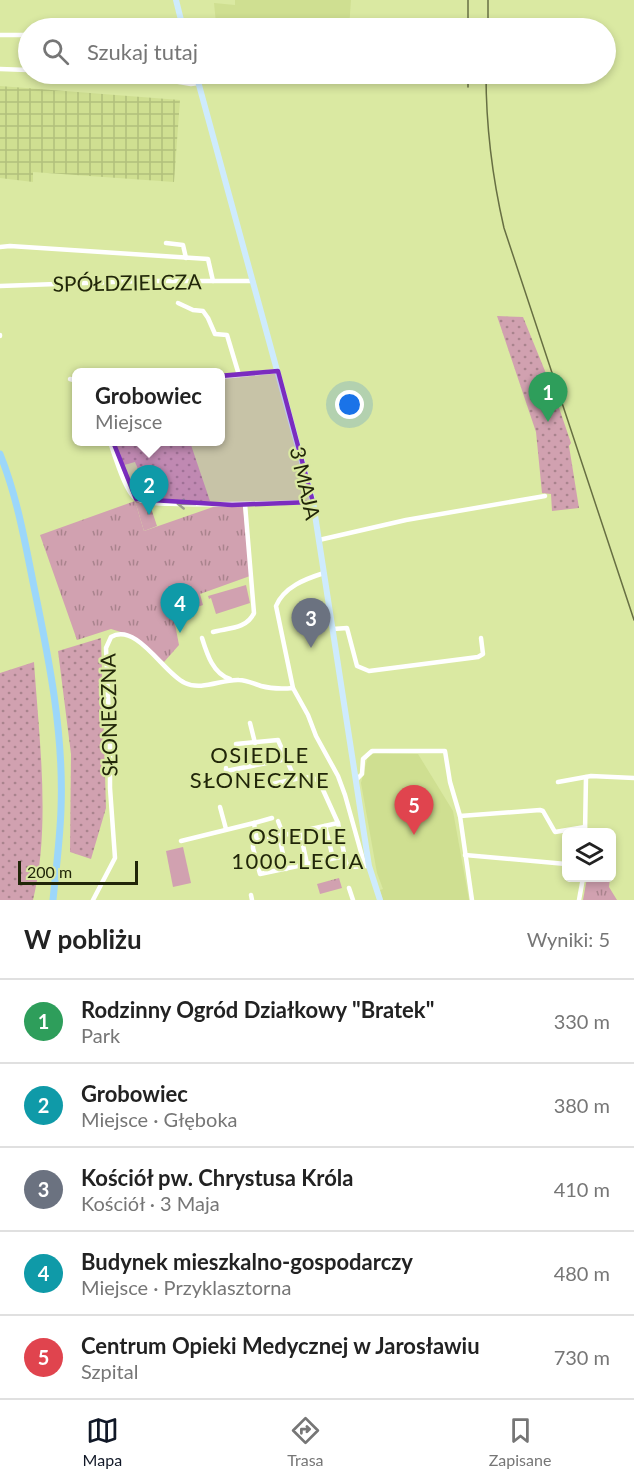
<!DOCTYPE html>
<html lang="pl">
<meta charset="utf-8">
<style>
body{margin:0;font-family:Lato,sans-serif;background:#f2f2f2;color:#222}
.controls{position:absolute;right:18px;bottom:18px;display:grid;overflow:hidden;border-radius:9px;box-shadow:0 3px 9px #0003}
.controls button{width:54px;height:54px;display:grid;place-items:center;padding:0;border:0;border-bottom:2px solid #e0e0e0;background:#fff;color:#222;font:30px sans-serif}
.scale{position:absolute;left:18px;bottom:15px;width:120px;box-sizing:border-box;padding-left:6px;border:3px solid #212609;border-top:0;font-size:16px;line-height:21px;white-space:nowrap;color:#212609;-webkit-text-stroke:4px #dae9a2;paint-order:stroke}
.you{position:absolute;left:350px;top:405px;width:21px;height:21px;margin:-15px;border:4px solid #fff;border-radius:50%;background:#1a73e8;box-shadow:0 0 0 9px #1a73e833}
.badge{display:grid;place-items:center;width:39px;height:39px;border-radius:50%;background:#111827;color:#fff;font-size:20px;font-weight:700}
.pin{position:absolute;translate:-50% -50px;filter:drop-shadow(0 2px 3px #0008)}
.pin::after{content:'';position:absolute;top:32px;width:21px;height:18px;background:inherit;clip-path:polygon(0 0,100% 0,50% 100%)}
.popup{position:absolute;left:72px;top:368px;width:153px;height:78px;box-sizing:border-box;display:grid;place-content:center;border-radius:9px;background:#fff;filter:drop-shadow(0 2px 4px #0005);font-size:20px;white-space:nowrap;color:#767676}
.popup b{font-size:22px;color:#222}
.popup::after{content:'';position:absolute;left:50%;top:100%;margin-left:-12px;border:12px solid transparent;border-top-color:#fff}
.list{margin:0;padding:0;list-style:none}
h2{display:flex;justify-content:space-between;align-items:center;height:78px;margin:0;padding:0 24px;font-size:26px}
h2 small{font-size:20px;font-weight:400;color:#767676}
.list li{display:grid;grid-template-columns:39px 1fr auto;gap:18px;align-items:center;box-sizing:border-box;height:84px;padding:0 24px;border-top:2px solid #e0e0e0}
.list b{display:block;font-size:22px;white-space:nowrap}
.list p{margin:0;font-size:20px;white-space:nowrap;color:#767676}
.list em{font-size:20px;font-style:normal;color:#767676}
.icon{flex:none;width:33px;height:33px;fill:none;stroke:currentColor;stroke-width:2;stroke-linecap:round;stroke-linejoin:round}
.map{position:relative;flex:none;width:634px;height:900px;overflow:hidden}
.search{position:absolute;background:#fff;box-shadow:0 3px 9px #0003;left:18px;right:18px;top:18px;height:66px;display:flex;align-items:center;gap:15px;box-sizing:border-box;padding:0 21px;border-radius:33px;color:#767676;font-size:22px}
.sheet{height:498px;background:#fff}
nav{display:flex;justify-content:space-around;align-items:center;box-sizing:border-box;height:84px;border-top:2px solid #e0e0e0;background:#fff;font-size:16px;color:#767676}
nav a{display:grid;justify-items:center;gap:3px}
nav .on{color:#111827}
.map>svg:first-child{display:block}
.built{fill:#cfdf91}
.industrial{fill:url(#industrial-grid)}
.grass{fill:url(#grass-dots)}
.cemetery{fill:url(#cemetery-stones)}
.park{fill:url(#park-tufts)}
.pitch{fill:#d1a1b0}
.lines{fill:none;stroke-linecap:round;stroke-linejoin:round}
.street{stroke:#fff;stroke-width:4.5}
.secondary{stroke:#ceebfd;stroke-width:6}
.primary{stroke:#9cd7fa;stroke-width:7}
.rail{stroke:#676f43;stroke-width:1.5}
.oneway{stroke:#9b9d90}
.marked{fill:#7b2cbf;fill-opacity:0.2;stroke:#7b2cbf;stroke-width:4.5;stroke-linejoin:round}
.labels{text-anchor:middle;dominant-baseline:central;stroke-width:4.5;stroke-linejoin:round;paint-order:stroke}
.street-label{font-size:21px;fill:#212609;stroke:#dae9a2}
.neighbourhood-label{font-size:22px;letter-spacing:1.5px;fill:#212609;stroke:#dae9a2}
</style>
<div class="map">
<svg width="634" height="900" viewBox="0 0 634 900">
<defs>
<pattern id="industrial-grid" width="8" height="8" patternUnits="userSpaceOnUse" patternTransform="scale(1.5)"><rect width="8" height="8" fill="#cfdf91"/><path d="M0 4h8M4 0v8" fill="none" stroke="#b1bf7c"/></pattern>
<pattern id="grass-dots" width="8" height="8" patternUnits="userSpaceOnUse" patternTransform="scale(1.5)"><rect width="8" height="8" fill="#d1a1b0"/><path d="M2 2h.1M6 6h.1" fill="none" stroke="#a9838d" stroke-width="1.8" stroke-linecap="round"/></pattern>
<pattern id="cemetery-stones" width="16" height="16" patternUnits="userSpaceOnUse" patternTransform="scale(1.5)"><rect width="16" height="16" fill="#d1a1b0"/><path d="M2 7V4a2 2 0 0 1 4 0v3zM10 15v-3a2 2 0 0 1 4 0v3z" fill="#a9838d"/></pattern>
<pattern id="park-tufts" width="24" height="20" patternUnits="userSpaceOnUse" patternTransform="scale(1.5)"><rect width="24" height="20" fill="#d1a1b0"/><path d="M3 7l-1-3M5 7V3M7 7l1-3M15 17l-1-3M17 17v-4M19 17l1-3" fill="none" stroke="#a9838d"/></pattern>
</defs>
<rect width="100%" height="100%" fill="#dae9a2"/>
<g class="built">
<polygon points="235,0 351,0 349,28 265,28 216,23 214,3 235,5"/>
<polygon points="375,753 418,754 453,811 469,900 383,900 380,890 383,889 377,873 361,783 368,756"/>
</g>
<polygon class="industrial" points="0,86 180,100 174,182 33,172 33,182 0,178"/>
<g class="grass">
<polygon points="497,316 523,317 554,393 571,443 569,446 579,508 552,511 551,494 542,493 536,432"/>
<polygon points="112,442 181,442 182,445 190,442 210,501 183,503 151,500 135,462 124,465 119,460"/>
<polygon points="101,638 106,808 91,859 70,852 71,754 58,651"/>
<path d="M34,662C39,737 51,827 33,900H0V673Z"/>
</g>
<polygon class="cemetery" points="135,501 149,502 157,526 144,531"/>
<g class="park">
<polygon points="135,501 144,531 213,507 243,506 250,576 200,594 203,605 181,613 182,616 174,619 179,645 164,662 131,635 111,629 77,640 40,535"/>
<polygon points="339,878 342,888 320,894 317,884"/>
<polygon points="587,878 610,878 609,887 617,900 583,900"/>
</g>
<g class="pitch">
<polygon points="246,585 250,603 216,614 211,598 209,599 208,596"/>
<polygon points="183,847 191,883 173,887 166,851"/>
</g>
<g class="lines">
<g class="street">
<polyline points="0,35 28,35"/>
<polyline points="0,69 28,70"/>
<polyline points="84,74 167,80 191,84 198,83"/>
<polyline points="166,243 183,245 186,258"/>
<polyline points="0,247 10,246 208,259 213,281"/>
<polyline points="0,286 142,281 253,281"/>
<polyline points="178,303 193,310 203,311 208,318 215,334 227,335 239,375"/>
<polyline points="0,335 0,336"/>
<polyline points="221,377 278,371"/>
<polyline points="70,379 77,381"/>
<path d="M110,442C114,453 126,495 137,499C150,505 169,503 183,504C226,505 269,503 313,502"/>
<polyline points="319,540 406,520 545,496"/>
<polyline points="333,629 347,628 357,666 369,671 478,657 483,654 481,638"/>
<path d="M213,632C228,628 247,629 254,613L245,504"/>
<path d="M202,638C207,654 213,674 230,679"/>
<path d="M293,688L276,606C284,587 305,579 324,573"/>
<polyline points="250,723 255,743"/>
<polyline points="236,744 278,740 295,779 311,777 319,781 338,823 346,863 350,867 367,866"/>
<polyline points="226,768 226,771 287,759"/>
<polyline points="356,780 362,774 363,759 372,751 445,751 450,782 460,816 472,900"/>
<polyline points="558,782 591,776 634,778"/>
<polyline points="268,785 295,779"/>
<polyline points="220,807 226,829"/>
<polyline points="460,816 540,810 543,811 555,832 585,827"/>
<polyline points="278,821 283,834"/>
<polyline points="254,823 272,818"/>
<polyline points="338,823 257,841 253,844 253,848 260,874 345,856"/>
<polyline points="325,826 333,858"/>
<polyline points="300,831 307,864"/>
<polyline points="585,832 586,777"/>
<polyline points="279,835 286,869"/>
<polyline points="181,841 254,823 257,841"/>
<polyline points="465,855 566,864"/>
<polyline points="349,888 353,900"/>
<polyline points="251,895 252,900"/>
<path d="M93,900L115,858L110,788V744L106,648L111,637C137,622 164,674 185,683C202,691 222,679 239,680C247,680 254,684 261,686C272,689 282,689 293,688L308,715L316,736L338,776L345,795L364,863L369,866"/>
<polyline points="579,900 583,878"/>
</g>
<g class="secondary">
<polyline points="176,0 183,28"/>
<polyline points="196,74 313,502 369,866 380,900"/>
</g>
<path class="primary" d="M0,454C17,496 25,542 34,587C49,659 64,734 61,809C60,839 56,870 53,900"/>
<g class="rail">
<polyline points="468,0 468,28"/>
<polyline points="488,0 488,28"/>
<polyline points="468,74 468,87"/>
<path d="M486,74C486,126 492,176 504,228L634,620"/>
</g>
</g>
<defs><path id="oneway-shaft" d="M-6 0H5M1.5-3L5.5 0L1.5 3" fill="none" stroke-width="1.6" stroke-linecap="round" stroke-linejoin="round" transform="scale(1.5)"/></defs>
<use class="oneway" href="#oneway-shaft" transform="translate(186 504) rotate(-179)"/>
<path class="marked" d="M278,371L313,502L232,505L136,499L91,387Z"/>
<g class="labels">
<g class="street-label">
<text transform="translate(127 282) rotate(-1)">SPÓŁDZIELCZA</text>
<text transform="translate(306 483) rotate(77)">3 MAJA</text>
<text transform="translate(108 715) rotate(-91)">SŁONECZNA</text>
</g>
<g class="neighbourhood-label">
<text x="260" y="754">OSIEDLE<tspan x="260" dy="25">SŁONECZNE</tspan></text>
<text x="298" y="835">OSIEDLE<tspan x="298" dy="25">1000-LECIA</tspan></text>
</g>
</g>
</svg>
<div class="controls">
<button><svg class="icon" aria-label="layers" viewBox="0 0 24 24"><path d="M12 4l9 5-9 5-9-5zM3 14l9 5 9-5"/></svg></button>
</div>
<div class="scale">200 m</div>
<div class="you"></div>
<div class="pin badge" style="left:548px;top:422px;background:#2e9e5b">1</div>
<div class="pin badge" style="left:149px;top:515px;background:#0f9aa8">2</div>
<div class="popup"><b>Grobowiec</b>Miejsce</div>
<div class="pin badge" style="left:311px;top:648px;background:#6b7280">3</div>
<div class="pin badge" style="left:180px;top:633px;background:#0f9aa8">4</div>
<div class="pin badge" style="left:414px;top:835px;background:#e0444e">5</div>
<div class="search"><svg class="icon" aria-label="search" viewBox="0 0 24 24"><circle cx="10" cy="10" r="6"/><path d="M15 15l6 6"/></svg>Szukaj tutaj</div>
</div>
<section class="sheet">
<h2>W pobliżu<small>Wyniki: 5</small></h2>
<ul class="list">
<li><span class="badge" style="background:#2e9e5b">1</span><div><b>Rodzinny Ogród Działkowy &quot;Bratek&quot;</b><p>Park</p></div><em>330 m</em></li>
<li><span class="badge" style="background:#0f9aa8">2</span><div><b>Grobowiec</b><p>Miejsce · Głęboka</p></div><em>380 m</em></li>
<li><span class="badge" style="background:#6b7280">3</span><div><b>Kościół pw. Chrystusa Króla</b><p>Kościół · 3 Maja</p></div><em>410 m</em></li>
<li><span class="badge" style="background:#0f9aa8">4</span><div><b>Budynek mieszkalno-gospodarczy</b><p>Miejsce · Przyklasztorna</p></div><em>480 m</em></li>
<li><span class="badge" style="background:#e0444e">5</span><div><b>Centrum Opieki Medycznej w Jarosławiu</b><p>Szpital</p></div><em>730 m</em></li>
</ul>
</section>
<nav>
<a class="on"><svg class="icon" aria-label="map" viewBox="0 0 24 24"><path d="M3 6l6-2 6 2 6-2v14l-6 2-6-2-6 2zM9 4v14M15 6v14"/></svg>Mapa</a>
<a><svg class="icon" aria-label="directions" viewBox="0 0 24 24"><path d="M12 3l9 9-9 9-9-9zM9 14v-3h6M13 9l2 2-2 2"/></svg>Trasa</a>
<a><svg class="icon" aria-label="saved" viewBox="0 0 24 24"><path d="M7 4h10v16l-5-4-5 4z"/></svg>Zapisane</a>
</nav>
